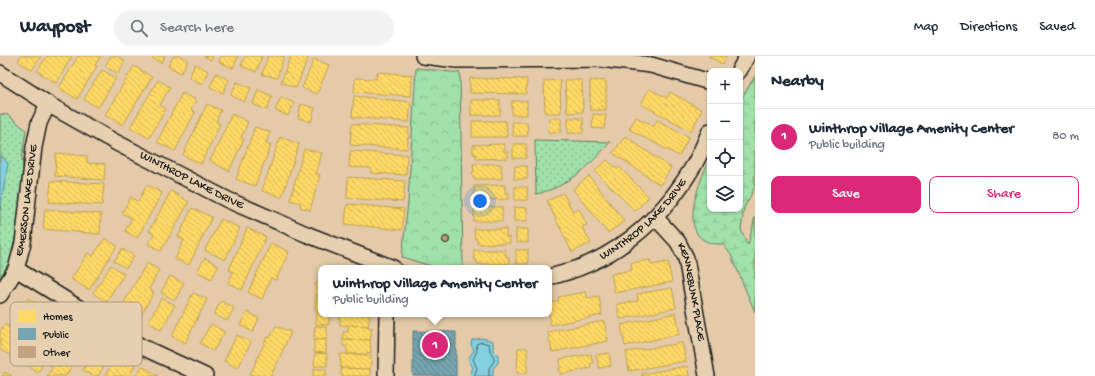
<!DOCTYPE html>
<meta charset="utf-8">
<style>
body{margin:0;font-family:"Gochi Hand",sans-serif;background:#f2f2f3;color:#1f2937}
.controls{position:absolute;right:12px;top:12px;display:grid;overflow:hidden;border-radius:8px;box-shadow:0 1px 3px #0004}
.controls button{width:36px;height:36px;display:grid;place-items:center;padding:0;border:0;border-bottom:1px solid #e0e1e3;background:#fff;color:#1f2937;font:20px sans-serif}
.you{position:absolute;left:480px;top:145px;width:14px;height:14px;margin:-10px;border:3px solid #fff;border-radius:50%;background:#1a73e8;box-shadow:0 0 0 6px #1a73e833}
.badge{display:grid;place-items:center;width:26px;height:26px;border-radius:50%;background:#db2777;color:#fff;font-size:13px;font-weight:700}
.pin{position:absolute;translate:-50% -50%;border:2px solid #fff;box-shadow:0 1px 4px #0006}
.popup{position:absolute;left:318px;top:209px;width:234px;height:52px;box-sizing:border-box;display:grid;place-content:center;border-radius:8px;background:#fff;filter:drop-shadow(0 1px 3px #0005);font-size:13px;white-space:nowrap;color:#747a83}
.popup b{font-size:15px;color:#1f2937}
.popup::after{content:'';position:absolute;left:50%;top:100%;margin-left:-8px;border:8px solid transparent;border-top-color:#fff}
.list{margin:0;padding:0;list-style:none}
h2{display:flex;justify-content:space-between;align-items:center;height:52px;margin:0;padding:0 16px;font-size:17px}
h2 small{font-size:13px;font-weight:400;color:#747a83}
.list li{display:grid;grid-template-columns:26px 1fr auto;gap:12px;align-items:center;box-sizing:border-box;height:56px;padding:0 16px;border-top:1px solid #e0e1e3}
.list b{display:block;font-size:15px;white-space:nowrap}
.list p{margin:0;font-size:13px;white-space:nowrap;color:#747a83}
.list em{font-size:13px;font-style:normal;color:#747a83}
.actions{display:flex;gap:8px;padding:12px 16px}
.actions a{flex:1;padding:9px 0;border:1px solid #db2777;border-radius:8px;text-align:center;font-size:14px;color:#db2777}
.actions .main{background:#db2777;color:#fff}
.icon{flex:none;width:22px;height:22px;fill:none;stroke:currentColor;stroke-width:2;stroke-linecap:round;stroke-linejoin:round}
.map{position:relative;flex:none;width:755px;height:320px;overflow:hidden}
header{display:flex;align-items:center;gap:24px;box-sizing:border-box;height:56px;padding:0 20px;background:#fff;border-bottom:1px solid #e0e1e3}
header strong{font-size:19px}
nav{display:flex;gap:22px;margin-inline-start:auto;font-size:14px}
.search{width:280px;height:36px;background:#f2f2f3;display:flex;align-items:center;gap:10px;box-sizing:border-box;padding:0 14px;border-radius:22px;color:#747a83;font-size:15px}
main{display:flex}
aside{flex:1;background:#fff}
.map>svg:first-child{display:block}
.grass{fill:url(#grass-dots);stroke:#5e7e62}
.wetland{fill:url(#wetland-marsh);stroke:#5e7e62}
.park{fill:url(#park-crowns);stroke:#5e7e62}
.water{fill:#82d0e0;stroke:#598892}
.homes{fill:url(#homes-back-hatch);stroke:#bba050}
.public{fill:url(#public-back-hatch);stroke:#5b7c83}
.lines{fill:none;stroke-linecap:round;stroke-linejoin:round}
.shore{stroke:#45646a;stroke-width:1}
.building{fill:url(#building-back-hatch);stroke:#1c1c1c}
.minor-casing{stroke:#1c1c1c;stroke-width:18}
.minor{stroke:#e6d0af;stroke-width:15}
.labels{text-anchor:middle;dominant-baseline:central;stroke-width:4;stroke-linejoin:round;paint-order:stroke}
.street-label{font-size:12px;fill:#1c1c1c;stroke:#e6d0af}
.key{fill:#e6d0af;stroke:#a99a83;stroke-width:1}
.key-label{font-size:11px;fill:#1c1c1c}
</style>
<header>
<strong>Waypost</strong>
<div class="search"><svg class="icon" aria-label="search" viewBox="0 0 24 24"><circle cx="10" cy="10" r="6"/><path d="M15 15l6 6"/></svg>Search here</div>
<nav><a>Map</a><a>Directions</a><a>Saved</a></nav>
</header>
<main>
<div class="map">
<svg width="755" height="320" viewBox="0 0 755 320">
<defs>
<pattern id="grass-dots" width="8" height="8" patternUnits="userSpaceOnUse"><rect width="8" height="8" fill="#a0e0a9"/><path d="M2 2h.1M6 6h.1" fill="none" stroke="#89c091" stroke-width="1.8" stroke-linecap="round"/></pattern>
<pattern id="wetland-marsh" width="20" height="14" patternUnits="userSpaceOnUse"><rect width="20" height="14" fill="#a0e0a9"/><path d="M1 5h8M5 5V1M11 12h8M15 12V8" fill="none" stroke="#89c091"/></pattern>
<pattern id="park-crowns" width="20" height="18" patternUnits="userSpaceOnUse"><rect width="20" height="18" fill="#a0e0a9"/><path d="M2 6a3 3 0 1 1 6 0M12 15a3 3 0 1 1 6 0" fill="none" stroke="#89c091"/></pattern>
<pattern id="homes-back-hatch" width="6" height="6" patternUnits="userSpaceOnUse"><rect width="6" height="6" fill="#ffd966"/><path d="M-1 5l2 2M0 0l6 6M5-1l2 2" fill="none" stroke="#daba58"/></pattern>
<pattern id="public-back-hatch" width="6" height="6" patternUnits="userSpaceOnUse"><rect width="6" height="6" fill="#76a5af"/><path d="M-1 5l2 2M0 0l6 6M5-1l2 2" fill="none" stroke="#60868e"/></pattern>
<pattern id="building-back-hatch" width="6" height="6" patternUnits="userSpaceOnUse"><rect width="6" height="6" fill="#c4a17f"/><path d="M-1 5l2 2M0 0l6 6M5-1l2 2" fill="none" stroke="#9e8267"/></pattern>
</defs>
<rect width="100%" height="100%" fill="#e4caa8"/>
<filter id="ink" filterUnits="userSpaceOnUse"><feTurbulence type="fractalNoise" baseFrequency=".025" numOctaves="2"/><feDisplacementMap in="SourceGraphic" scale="8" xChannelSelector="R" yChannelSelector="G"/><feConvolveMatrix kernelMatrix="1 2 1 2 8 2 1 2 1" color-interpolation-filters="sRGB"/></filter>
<g filter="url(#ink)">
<g class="grass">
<polygon points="0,58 8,59 26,74 22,102 25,130 11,203 0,222"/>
<path d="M535,84L610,86C590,110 568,131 536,138Z"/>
</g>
<path class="wetland" d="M755,20V131L744,152L741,174L748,189L755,161V256L731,199L723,188C719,188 714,188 711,187C676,178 701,123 710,102V153H740V45Z"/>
<polygon class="park" points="416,12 460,17 463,212 437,212 402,201 408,146"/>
<g class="water">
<polygon points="0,100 2,100 8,108 0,154"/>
<polygon points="482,282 493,285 493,294 498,299 498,307 493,312 493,320 470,320 471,316 473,312 468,303 474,294 471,289 472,284"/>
</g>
<g class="homes">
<polygon points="21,0 41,0 32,14 18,5"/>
<polygon points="47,0 72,0 56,27 37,15"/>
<polygon points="78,0 101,0 95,9 97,10 77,43 59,32"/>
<polygon points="111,0 117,0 125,5 118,18 105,10"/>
<polygon points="149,0 165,0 161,7"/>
<polygon points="174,0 180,0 188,4 181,17 168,10"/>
<polygon points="204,0 213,0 211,4"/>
<polygon points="221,0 238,0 233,12 219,6"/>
<polygon points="245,0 262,0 256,16 241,10"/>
<polygon points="268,0 284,0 277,22 262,18"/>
<polygon points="291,0 302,0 308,2 296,32 281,26"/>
<polygon points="708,0 727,0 722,8"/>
<polygon points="314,3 329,9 317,38 302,32"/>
<polygon points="195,8 208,15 202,28 189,21"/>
<polygon points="134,10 152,21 123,69 105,59"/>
<polygon points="102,14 116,22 98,52 84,43"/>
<polygon points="377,16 412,19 411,40 354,36 355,22 376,23"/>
<polygon points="216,17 229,24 223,37 210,31"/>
<polygon points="470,22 527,23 526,38 470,37"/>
<polygon points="158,24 170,31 160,49 166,53 149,82 130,71"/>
<polygon points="560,24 561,57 545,57 544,25"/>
<polygon points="565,24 582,24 583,56 567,57"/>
<polygon points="590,24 606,25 606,54 590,54"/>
<polygon points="237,26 251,32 244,46 231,39"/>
<polygon points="649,33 667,42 670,36 702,54 691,75 641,48"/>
<polygon points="258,34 272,40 267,54 253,48"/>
<polygon points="182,37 196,44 191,54 195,56 175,95 157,86"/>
<polygon points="354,40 411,46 409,66 352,61"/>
<polygon points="281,41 294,47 288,60 275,54"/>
<rect x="471" y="44" width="29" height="15"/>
<rect x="512" y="45" width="15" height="14"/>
<polygon points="207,48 221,54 216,65 220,68 201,108 183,99"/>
<polygon points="301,48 315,52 311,66 298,62"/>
<polygon points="232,58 248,66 241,82 244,83 229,115 210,105"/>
<polygon points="593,58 606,59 604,73 592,72"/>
<polygon points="636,61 654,70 657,64 689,81 679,100 629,73"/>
<polygon points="549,62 561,62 561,76 548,76"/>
<rect x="568" y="62" width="15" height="15"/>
<polygon points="472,65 506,65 507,81 472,81"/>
<polygon points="512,66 527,66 528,80 513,80"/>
<polygon points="352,68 409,72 407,93 350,89"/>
<polygon points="255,71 270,76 266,87 271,89 255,130 236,123"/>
<polygon points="625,80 671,112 660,129 613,97"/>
<polygon points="280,81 299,88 282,141 262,135"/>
<polygon points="504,88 504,96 508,96 508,102 476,103 476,98 473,98 473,89"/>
<rect x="513" y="88" width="13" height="14"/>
<polygon points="304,93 322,97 316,118 320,119 310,154 300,151 301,147 290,144"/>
<polygon points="350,95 407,99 406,119 371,117 371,112 349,111"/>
<polygon points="56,97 87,100 87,107 105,108 104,124 55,120"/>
<polygon points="607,104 617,113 619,111 649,141 635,155 595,115"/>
<polygon points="473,108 501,108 502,123 474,123 472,116 474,116"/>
<polygon points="515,110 527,110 527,123 514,123"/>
<polygon points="589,120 624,165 608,177 573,133"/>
<polygon points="348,121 405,125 403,146 347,142"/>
<polygon points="51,125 104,128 102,149 49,146"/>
<polygon points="147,129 162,137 137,182 125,175 132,162 122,157 131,141 138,146"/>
<polygon points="505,129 505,137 509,137 509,143 477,144 477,139 474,139 474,130"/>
<rect x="515" y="131" width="12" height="13"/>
<polygon points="171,135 189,146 161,195 148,188 154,178 149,175"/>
<polygon points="563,137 573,156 579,153 587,169 582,171 591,187 572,196 547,145"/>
<polygon points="347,148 404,153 402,174 345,168"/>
<rect x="474" y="151" width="28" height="14"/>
<polygon points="514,151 527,152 527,165 514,165"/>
<polygon points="192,152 212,161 189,209 175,203 184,184 178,181"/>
<polygon points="45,153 101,158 100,178 43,173"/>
<polygon points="221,163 240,172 225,204 205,194"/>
<polygon points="247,172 266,181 242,234 228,227 233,216 229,214"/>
<polygon points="474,173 506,173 506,181 509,181 510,187 478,188 477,183 475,183"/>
<polygon points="516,173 528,173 528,187 516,186"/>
<polygon points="105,182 117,190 89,234 71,223 88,197 93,200"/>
<polygon points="271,187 289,196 276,224 271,222 262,243 248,236"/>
<polygon points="122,193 134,200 126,212 114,205"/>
<polygon points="474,194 505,194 506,201 509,201 509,208 477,208 477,204 474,203"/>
<rect x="516" y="194" width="12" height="14"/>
<polygon points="205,202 219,210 211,223 197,215"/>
<polygon points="650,204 651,209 668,206 672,226 615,237 611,218 632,214 631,207"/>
<polygon points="147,207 159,214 149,233 154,236 139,263 120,253"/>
<polygon points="111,209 124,218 106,246 93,237"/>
<polygon points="170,220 184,227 175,244 161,237"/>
<polygon points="316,227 321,227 321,240 315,239"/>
<polygon points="672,232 676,252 620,263 617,248 638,245 637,238"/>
<polygon points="586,236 587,242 599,240 602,259 551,269 549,257 549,247 559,245 558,241"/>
<polygon points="193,237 207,243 185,287 172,280"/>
<polygon points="316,241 321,242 321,254 315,254"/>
<polygon points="28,242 46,253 14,302 0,293 0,275 5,268 9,271"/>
<polygon points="162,242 175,249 161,274 148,266"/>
<polygon points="221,245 234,252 227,265 214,258"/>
<polygon points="247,256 259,262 253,276 240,269"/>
<polygon points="317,256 321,256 321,258 329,258 329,269 316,268"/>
<polygon points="676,257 680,278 625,290 621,269"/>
<polygon points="339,258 370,258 368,270 340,269 340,261 339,261"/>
<polygon points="52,262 66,270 38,316 25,308"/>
<polygon points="604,265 608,285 552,296 548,276"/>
<polygon points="211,268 225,276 213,295 200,287"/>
<polygon points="348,269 368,270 368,271 372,272 370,284 343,283 343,276 348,276"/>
<polygon points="276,270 291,276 271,320 250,319 267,281 270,282"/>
<polygon points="315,270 327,271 327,283 314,283"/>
<polygon points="71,273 88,283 66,320 47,320 53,311 49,309"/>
<polygon points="237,279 251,286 238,312 224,305"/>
<polygon points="343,283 370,284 371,297 367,296 367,298 347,298 347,290 343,290"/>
<polygon points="314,284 326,284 326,297 314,296"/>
<polygon points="682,287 686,305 629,315 626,296"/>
<polygon points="518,292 527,292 527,317 517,317"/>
<polygon points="96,293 109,302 98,320 93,320 83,314"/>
<polygon points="315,297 327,298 327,310 314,310"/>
<polygon points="609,297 611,310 599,312 596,299"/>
<polygon points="340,298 371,299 370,313 341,312"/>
<polygon points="591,298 593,307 590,308 591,312 560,318 559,312 561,312 560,303"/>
<polygon points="118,299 135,310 129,320 105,320"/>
<polygon points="142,310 158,320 136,320"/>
<polygon points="687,310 689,320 642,320 642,318"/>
<polygon points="341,312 370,313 370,320 344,320 341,319"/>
<polygon points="314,313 326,313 326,320 313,320"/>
<polygon points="5,316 12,320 2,320"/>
</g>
<polygon class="public" points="413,275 456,276 456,320 413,320"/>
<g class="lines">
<polyline class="shore" points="474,320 477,312 473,303 477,295 476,288 482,286 489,288 490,295 494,301 494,305 489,312 489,320"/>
</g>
<circle class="building" cx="446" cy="184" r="3.5"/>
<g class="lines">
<defs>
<g id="minor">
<polyline points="423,0 457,4 600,3 651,9 710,26"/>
<polyline points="739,15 747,0"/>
<path id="s1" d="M0,17L53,51L115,86L228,144L306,178L393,212"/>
<path id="s2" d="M655,161L678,186L686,202L707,320"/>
<polyline points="16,213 140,290 205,320"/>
<path id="s3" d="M549,221C611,207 659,167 691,114C699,102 704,88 710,75"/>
<path id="s4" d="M0,239L16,213L23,187L34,91L39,67L48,48"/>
<polyline points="386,320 387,258"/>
</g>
</defs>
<use href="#minor" class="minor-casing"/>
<use href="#minor" class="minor"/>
</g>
</g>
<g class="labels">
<g class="street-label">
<text stroke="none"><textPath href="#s1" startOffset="220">WINTHROP LAKE DRIVE</textPath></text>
<text stroke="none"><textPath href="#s4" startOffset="100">EMERSON LAKE DRIVE</textPath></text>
<text stroke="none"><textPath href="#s3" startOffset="113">WINTHROP LAKE DRIVE</textPath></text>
<text stroke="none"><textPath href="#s2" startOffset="86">KENNEBUNK PLACE</textPath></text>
</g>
</g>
<rect x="10" y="246" width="132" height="64" rx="6" class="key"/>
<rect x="18" y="254" width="18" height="12" fill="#ffd966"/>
<rect x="18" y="272" width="18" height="12" fill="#76a5af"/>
<rect x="18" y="290" width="18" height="12" fill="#c4a17f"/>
<g class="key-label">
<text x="43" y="264">Homes</text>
<text x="43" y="282">Public</text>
<text x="43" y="300">Other</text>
</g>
</svg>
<div class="controls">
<button>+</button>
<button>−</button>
<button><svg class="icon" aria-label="locate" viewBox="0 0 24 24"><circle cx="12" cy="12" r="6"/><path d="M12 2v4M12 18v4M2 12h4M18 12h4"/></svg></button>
<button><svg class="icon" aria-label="layers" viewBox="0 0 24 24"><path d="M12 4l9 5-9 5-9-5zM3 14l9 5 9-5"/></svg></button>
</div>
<div class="you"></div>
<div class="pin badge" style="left:435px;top:289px">1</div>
<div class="popup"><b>Winthrop Village Amenity Center</b>Public building</div>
</div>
<aside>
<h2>Nearby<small></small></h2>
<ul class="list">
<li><span class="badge">1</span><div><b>Winthrop Village Amenity Center</b><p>Public building</p></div><em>80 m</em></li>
</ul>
<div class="actions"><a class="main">Save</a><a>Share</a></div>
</aside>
</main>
